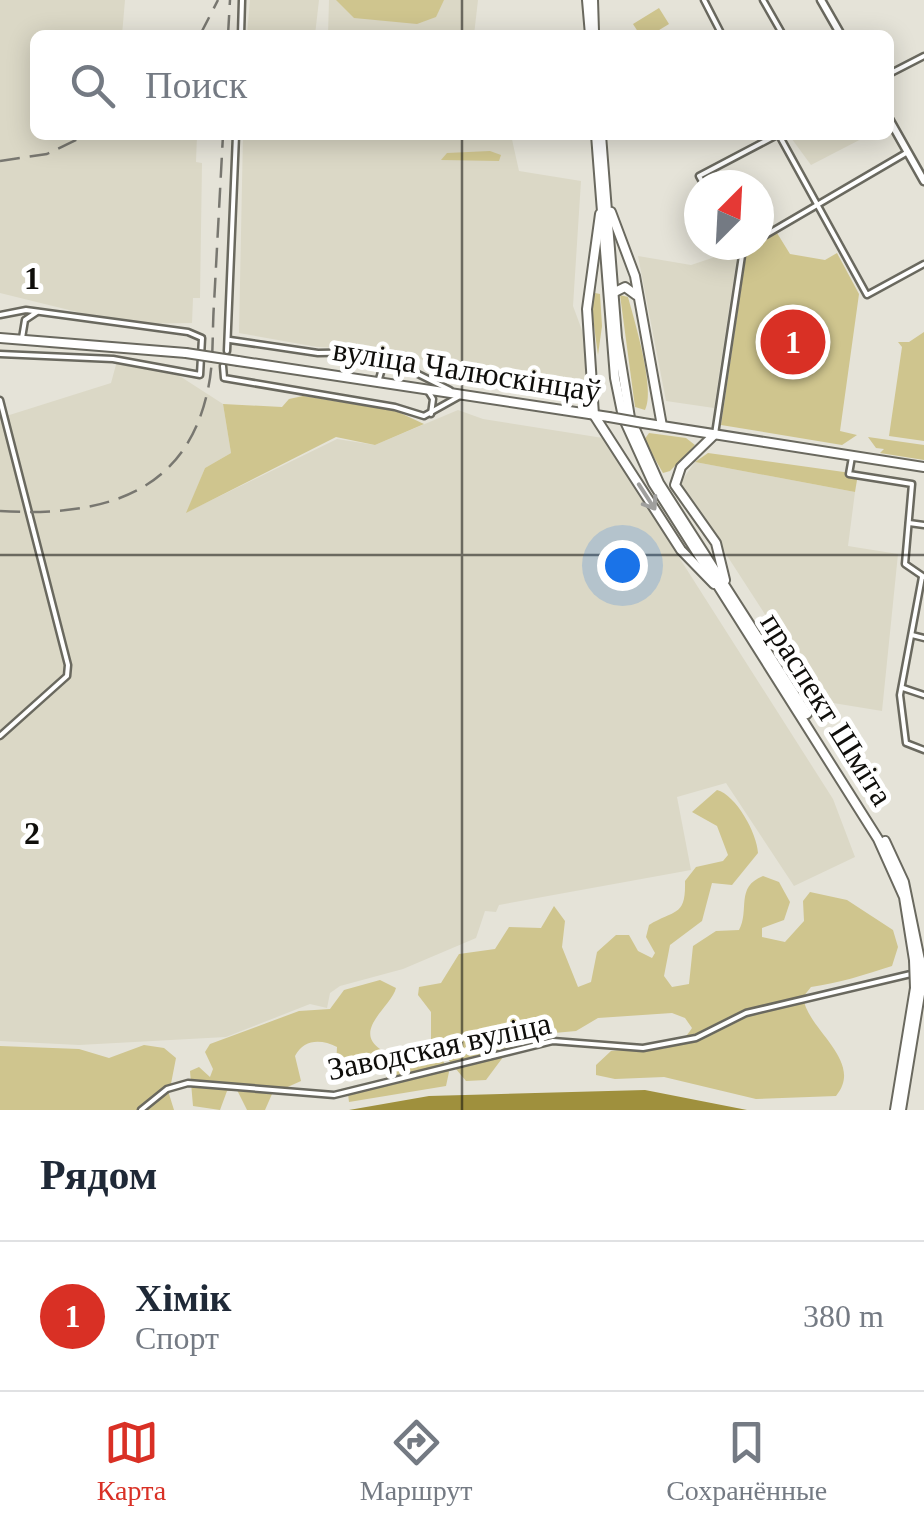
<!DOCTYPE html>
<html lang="ru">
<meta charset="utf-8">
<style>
body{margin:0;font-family:Georgia,serif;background:#f2f2f3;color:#1f2937}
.compass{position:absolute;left:684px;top:170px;width:90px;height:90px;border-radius:50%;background:#fff;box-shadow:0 5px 25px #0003;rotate:24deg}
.you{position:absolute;left:622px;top:565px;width:35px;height:35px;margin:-25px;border:8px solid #fff;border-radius:50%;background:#1a73e8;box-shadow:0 0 0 15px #1a73e833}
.badge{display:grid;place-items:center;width:65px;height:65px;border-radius:50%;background:#d93025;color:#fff;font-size:32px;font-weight:700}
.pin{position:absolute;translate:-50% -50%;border:5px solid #fff;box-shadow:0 2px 10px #0006}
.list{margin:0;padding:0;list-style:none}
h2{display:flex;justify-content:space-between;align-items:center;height:130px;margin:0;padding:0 40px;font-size:42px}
h2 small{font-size:32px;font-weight:400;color:#747a83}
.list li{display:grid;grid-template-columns:65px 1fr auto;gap:30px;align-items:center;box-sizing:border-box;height:150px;padding:0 40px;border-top:2px solid #e0e1e3}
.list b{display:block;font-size:38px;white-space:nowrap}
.list p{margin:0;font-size:32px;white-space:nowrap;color:#747a83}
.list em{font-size:32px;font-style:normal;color:#747a83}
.icon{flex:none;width:55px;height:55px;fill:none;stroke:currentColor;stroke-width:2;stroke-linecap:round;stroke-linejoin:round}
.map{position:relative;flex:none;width:924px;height:1110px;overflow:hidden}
.search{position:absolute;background:#fff;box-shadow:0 5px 25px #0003;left:30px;right:30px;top:30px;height:110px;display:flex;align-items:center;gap:25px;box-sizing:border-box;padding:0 35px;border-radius:15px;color:#747a83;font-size:38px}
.sheet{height:280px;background:#fff}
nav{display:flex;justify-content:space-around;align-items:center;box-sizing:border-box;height:140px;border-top:2px solid #e0e1e3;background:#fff;font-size:28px;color:#747a83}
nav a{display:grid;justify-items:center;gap:5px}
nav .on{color:#d93025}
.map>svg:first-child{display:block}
.built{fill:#dbd8c6}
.green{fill:#cfc58e}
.water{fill:#9f903d}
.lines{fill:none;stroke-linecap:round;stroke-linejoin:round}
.street-casing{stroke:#6a695f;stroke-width:9}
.secondary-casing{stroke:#6a695f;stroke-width:11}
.primary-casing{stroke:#6a695f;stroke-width:12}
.street{stroke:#fff;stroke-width:4}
.secondary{stroke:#fff;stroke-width:6}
.primary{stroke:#fff;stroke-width:8}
.rail{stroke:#787770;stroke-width:2.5;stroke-dasharray:20 10;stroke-linecap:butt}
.primary-bridge-casing{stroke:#6a695f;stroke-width:12;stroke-linecap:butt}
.primary-bridge{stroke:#fff;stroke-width:8}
.oneway{stroke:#9f9f9d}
.grid{fill:none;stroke:#0f0e0b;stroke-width:2.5;stroke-opacity:0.55}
.labels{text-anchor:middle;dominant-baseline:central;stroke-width:10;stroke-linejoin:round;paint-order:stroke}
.street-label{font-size:32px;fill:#0f0e0b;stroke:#fff}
.grid-label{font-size:32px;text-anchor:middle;font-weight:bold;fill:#0f0e0b;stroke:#fff;stroke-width:10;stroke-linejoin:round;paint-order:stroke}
</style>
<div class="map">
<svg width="924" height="1110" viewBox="0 0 924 1110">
<rect width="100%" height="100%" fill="#e5e3d8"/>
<g class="built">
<polygon points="0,0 125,0 122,35 35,35 35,135 197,135 196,162 202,163 200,298 193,298 192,323 126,324 0,293"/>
<polygon points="250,0 319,0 315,35 247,35"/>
<polygon points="329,0 478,0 474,35 328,35"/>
<polygon points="243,135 511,135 519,171 581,181 573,306 583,333 587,386 478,373 378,349 317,347 239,333"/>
<polygon points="789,135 869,135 811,165"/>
<polygon points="638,256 691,265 718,256 737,256 714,408 666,401"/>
<polygon points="117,361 178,375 223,404 231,453 205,468 187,512 337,439 375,445 458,410 483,419 603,438 833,799 855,857 794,886 726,783 677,797 691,870 499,905 496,912 485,911 476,938 403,969 340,986 330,993 327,1008 310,1004 226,1037 79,1045 0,1041 0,418 111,383"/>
<polygon points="695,462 855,492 848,546 898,554 882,711 821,701 680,483"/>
</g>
<g class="green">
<polygon points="336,0 444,0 436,17 417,24 354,18"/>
<polygon points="659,8 669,24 651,35 640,35 633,24"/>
<polygon points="490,151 501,155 499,161 441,160 447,153"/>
<polygon points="777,233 790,254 825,260 837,253 859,294 840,431 857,435 842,445 721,425 747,249"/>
<polygon points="595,293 600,294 602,326 598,355 591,304"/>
<path d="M620,295L628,297C634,319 656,391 645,410L635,407Z"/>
<polygon points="924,332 924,441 889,436 902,347 898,342 909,342"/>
<polygon points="303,396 396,411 424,424 375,445 336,437 186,513 205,468 231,453 223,404 282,407 289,399"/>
<polygon points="649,433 686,438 695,445 670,471 663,473 644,440"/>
<polygon points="868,437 924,445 924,460 880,453 884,449 876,448"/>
<polygon points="708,453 858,474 855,492 695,462"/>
<path d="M717,790C736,795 757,833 758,853L732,885L712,883L702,921L670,945L664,976L672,987L689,984L693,946L716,931L739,930C750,910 735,887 763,876L779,882L790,902L784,920L762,928V937L785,942L804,921L803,901L810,892L847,900L893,930L898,947L892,966C864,975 839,983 811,987L803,997C807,1030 865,1061 836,1096L756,1099L664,1077L615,1079L596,1075V1065L611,1051C642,1047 673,1059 692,1028L685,1018L672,1013L598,1018L576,1031L532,1035L512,1045L486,1080L466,1081L431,1039V1012L418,995L419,987L441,983L459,954L495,949L509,927L541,928L554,906L565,921L562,947L578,987L591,982L597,952L616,935H629L638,951L652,958L655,953L646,937L649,925C675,909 686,917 685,881L696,867L723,861L728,855L717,826L692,812Z"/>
<path d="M380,980L396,988C391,1009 340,1037 397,1057L427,1050L439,1053L449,1072L446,1086L349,1102L348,1094L385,1080L390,1069L377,1063L343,1075L336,1067L337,1047C321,1039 304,1039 295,1056L301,1081L272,1094L265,1110H247L237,1090L227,1091L220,1110L193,1106L190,1071L199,1067L210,1077L213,1069L205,1052L210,1044L299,1011L330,1009L344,990Z"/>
<polygon points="144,1045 164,1048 176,1058 169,1094 174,1110 0,1110 0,1046 79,1049 109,1058"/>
</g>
<polygon class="water" points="645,1090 747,1110 349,1110 429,1096"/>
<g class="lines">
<defs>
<g id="street">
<polyline points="704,0 722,35"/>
<polyline points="763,0 783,35"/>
<polyline points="241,35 242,0"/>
<polyline points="889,74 924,56"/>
<polyline points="779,135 867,295 924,264"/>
<polyline points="704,185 699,176 777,135"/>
<polyline points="759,239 906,153"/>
<polyline points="0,315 26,310 188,332 202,338 200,375 113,359 0,354"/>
<polyline points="22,338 25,320 37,312"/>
<polyline points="230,340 318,353 374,352 450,390"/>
<polyline points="227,351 236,135"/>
<polyline points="223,366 224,378 395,407 424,416 458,397"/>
<polyline points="379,379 386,355"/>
<polyline points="428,391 433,399 431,414"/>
<polyline points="0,400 68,665 67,676 0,736"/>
<polyline points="715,434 743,249 749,245"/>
<polyline points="852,457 849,474 912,484 905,564 924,577"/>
<polyline points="909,523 924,525"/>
<polyline points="922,577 900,695 906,743 924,750"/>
<polyline points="912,635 924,638"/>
<polyline points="903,688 924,695"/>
<polyline points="141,1110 167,1089 188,1083 334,1095 553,1041 643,1048 696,1038 746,1013 915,973"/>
</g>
<g id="secondary">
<polyline points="821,0 841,35"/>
<polyline points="889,119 924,181"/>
</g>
<g id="primary">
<polyline points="587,0 590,35"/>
<polyline points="593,0 594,31"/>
<polyline points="596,135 615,378 623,417 653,483 878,839 904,897 914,960"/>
<polyline points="601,135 617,338 630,418 659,483 807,714"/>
<polyline points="611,212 635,276 662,426"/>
<polyline points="600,214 587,309 594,415 681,550 714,584"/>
<polyline points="613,293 625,287 636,295"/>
<polyline points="0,338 186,353"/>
<polyline points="238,361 609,417"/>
<polyline points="643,423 924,467"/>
<polyline points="715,434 681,467 675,485 716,543 725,580"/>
<polyline points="885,841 904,882 920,960"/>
<polyline points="895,1110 915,988"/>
<polyline points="901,1110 921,988"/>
</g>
</defs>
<use href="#street" class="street-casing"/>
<use href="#secondary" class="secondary-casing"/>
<use href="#primary" class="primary-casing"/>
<use href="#street" class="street"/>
<use href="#secondary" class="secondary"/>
<use href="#primary" class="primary"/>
<g class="rail">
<polyline points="200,35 218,0"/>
<polyline points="228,35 230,0"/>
<polyline points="0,161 47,154 86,135"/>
<path d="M0,511C97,517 186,497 208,389C214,362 212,332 214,304C217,248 220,191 223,135"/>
</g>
<defs>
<g id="primary-bridge">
<polyline points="186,353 238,361"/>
<polyline points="609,417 643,423"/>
<polyline points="914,960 915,988"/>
<polyline points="920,960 921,988"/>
</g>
</defs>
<use href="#primary-bridge" class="primary-bridge-casing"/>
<use href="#primary-bridge" class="primary-bridge"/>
</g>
<defs><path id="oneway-shaft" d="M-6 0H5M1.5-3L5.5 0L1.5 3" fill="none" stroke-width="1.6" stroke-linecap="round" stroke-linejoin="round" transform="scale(2.5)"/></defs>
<use class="oneway" href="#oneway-shaft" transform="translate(647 497) rotate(57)"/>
<path class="grid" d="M462,0V35M462,135V1110M0,555H924"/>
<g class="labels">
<g class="street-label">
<text transform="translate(467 370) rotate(9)">вуліца Чалюскінцаў</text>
<text transform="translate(827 709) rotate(58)">праспект Шміта</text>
<text transform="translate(439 1046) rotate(-12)">Заводская вуліца</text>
</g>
</g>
<g class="grid-label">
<text x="32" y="289">1</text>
<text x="32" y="844">2</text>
</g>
</svg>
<svg class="compass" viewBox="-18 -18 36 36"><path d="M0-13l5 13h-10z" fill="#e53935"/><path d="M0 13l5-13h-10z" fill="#747a83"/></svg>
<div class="you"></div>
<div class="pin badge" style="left:793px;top:342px">1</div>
<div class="search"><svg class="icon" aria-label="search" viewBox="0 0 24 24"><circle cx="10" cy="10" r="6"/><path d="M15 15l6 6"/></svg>Поиск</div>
</div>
<section class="sheet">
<h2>Рядом<small></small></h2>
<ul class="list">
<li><span class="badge">1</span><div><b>Хімік</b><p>Спорт</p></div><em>380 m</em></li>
</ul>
</section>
<nav>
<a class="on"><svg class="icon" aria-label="map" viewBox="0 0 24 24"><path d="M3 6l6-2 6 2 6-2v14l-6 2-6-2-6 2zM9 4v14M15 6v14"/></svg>Карта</a>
<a><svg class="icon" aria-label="directions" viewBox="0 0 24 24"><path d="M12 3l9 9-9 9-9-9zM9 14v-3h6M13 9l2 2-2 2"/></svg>Маршрут</a>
<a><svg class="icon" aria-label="saved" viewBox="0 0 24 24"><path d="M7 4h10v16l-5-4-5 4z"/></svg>Сохранённые</a>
</nav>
